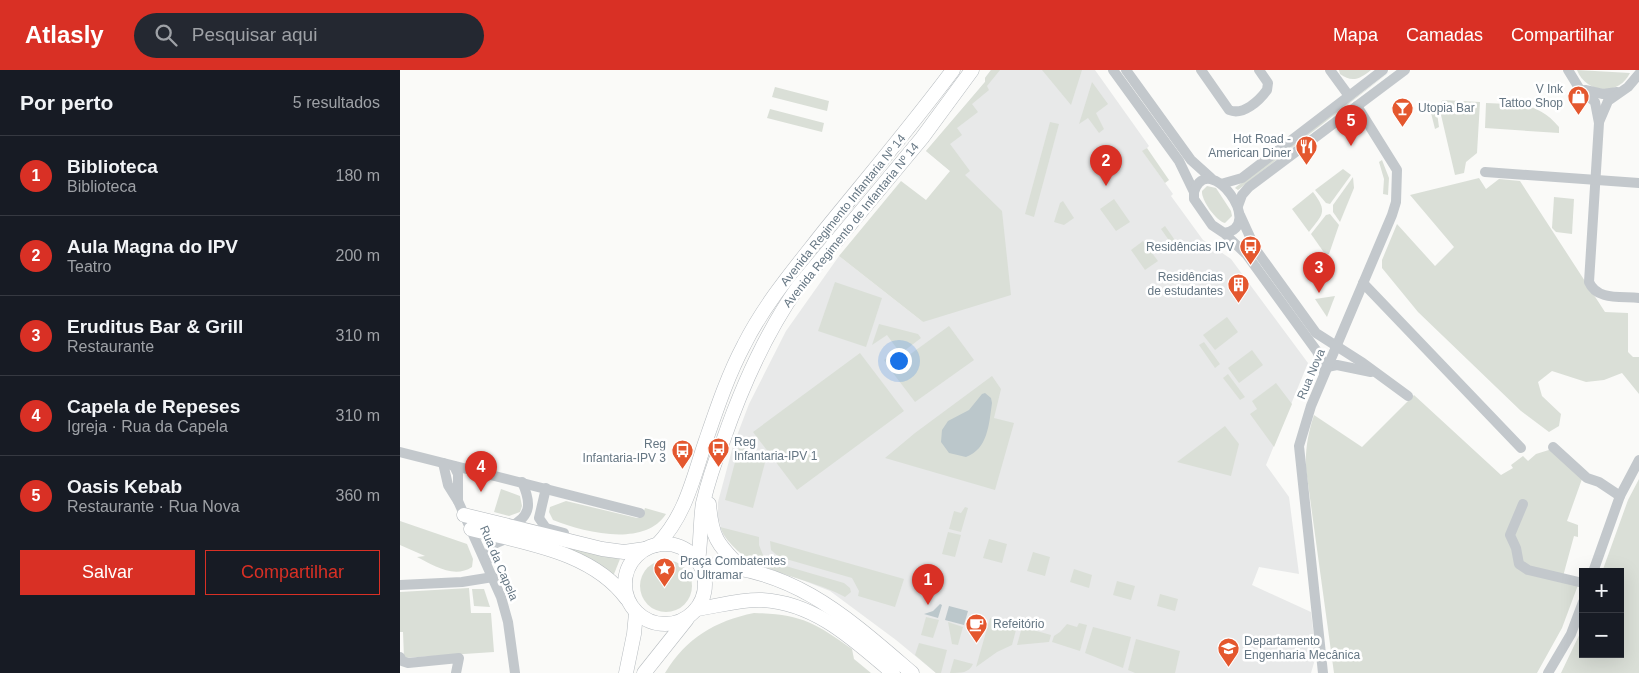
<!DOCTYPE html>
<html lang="pt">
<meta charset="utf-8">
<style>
body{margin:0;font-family:Helvetica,sans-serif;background:#242831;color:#f1f3f6}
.controls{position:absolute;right:15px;bottom:15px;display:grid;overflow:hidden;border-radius:0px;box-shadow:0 5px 20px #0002}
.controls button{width:45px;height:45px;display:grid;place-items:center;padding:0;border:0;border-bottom:1px solid #363941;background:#171b24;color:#f1f3f6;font:25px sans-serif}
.you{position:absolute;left:498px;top:290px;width:18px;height:18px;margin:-12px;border:4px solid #fff;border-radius:50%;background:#1a73e8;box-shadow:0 0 0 8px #1a73e833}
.badge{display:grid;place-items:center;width:32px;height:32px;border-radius:50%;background:#d93025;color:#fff;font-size:16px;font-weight:700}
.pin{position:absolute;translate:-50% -41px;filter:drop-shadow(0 1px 2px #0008)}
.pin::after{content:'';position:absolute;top:26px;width:18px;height:15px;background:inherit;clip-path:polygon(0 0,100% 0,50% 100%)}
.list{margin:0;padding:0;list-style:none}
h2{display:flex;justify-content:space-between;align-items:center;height:65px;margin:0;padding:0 20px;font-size:21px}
h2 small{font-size:16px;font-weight:400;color:#9ea1a6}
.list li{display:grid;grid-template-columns:32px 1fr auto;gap:15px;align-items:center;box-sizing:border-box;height:80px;padding:0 20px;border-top:1px solid #363941}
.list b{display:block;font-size:19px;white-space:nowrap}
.list p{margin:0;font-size:16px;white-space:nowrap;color:#9ea1a6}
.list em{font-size:16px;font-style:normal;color:#9ea1a6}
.actions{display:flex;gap:10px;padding:15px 20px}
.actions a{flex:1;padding:11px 0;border:1px solid #d93025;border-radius:0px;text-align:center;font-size:18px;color:#d93025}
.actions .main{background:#d93025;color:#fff}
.icon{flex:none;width:28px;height:28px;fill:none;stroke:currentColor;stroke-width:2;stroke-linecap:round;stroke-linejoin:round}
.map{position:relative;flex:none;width:1239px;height:603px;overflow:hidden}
header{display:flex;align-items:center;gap:30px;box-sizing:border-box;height:70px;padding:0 25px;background:#d93025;color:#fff}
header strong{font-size:24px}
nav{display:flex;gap:28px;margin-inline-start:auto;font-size:18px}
.search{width:350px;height:45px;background:#242831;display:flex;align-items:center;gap:12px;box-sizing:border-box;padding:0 18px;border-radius:28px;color:#9ea1a6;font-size:19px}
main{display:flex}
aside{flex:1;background:#171b24}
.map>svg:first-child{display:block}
.built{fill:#e8e9e9}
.green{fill:#dadfd7}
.water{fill:#bbc7cb}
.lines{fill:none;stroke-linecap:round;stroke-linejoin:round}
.major-casing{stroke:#b5babe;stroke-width:15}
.minor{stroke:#c3c8cc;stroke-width:10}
.major{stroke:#fff;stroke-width:14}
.labels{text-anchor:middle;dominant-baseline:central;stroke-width:5;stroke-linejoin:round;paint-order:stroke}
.poi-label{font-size:12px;fill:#657683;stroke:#fff;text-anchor:end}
.street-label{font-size:12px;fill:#657683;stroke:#fff}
</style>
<header>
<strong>Atlasly</strong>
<div class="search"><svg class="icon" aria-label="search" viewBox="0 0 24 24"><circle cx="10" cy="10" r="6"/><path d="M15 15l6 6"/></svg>Pesquisar aqui</div>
<nav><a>Mapa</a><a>Camadas</a><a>Compartilhar</a></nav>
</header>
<main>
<aside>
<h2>Por perto<small>5 resultados</small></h2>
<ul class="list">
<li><span class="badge">1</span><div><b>Biblioteca</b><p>Biblioteca</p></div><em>180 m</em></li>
<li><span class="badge">2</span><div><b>Aula Magna do IPV</b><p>Teatro</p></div><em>200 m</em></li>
<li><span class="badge">3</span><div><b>Eruditus Bar &amp; Grill</b><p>Restaurante</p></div><em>310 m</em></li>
<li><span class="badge">4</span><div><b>Capela de Repeses</b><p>Igreja · Rua da Capela</p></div><em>310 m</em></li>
<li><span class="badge">5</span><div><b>Oasis Kebab</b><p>Restaurante · Rua Nova</p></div><em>360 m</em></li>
</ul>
<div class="actions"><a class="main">Salvar</a><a>Compartilhar</a></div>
</aside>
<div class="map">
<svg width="1239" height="603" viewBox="0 0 1239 603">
<rect width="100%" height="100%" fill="#fafaf8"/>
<polygon class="built" points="591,0 695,0 749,76 743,82 773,124 771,126 803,170 831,189 908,293 866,395 889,427 899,504 859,497 852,515 911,542 916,586 911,603 536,603 496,570 430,521 354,491 341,484 323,465 318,447 318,432 333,376 349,334 386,261 439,186 523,252 601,143 526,81 585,12 585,8"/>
<g class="green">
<polygon points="591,0 600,0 587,16 589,20 572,34 578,42 557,58 562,65 550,74 570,101 565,105 602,141 611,225 523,252 439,186 501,111 526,130 550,101 526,81 585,12 585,8"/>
<polygon points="642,0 682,0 671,35"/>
<path d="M939,0H971C960,9 952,13 940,4Z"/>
<polygon points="992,0 838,120 835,118 836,117"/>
<path d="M1177,0L1230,3C1219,26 1186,24 1177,0Z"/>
<polygon points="692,12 708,34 696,43 704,59 699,63 688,48 679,54"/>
<polygon points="375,17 429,31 427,41 372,27"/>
<polygon points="1043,30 1080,32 1077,83 1066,92 1064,103 1055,105 1041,45 1041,32"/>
<path d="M1086,33C1118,35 1137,31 1159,57V63L1085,58Z"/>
<polygon points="1036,36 1039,57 1035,59 1030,39"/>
<polygon points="370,39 424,53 422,62 367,48"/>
<polygon points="650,52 659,54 634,147 625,144"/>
<polygon points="747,78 769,110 765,113 742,81"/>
<polygon points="982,90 989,108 988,125 983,124 984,109 979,92"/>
<polygon points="943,99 951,105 930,134 926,133 915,120"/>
<polygon points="953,107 954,118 940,152 933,142 933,135"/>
<polygon points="1079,108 1086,119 1099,109 1120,111 1205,242 1228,243 1228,282 1233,287 1239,287 1239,324 1222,303 1204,310 1186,312 1152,301 1138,312 1142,326 1161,344 1159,356 1149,362 1121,341 1018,242 982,198 982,190 997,154 1035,196 1054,177 1010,125"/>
<path d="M807,116L816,118L831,141L832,146L825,153C816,151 801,130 802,121Z"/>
<path d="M913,122C928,142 923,144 909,162L892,139Z"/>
<polygon points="1154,127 1174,129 1172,164 1156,162 1152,158"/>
<polygon points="714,129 730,152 716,161 700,139"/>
<polygon points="663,131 674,148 664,155 654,152 660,133"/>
<polygon points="930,144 939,155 929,184 925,184 911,164 926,145"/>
<polygon points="765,156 779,176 775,179 761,159"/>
<polygon points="743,171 758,191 745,200 731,180"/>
<polygon points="435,212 482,228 466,277 418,261"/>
<polygon points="935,226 927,247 915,229"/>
<polygon points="827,247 838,262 815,280 803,265"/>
<polygon points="479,254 518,264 521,268 487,294 484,290 498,280 487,265 472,275"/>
<polygon points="549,256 574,290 515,332 490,299"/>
<polygon points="804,272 820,294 815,298 799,275"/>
<polygon points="852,280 863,295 839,313 828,298"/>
<polygon points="460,283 504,341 397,420 353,362"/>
<polygon points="828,304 845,327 840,330 823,308"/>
<polygon points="592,306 601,319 594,348 614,353 595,420 485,388 515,363"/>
<polygon points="876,313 892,334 874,377 850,344 857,339 852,331"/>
<path d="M1014,325L1101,405L1113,398L1111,395L1123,386L1128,391L1136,384L1152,379L1182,409L1167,451L1178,455V467L1174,466L1162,510L1178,515L1162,558L1137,603H934L906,399C905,380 908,363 914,345L962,377Z"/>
<polygon points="825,356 839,374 831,406 777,392"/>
<polygon points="339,377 367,385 353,438 325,430"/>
<polygon points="1239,409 1239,603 1161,603 1183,557 1183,584 1220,584 1220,502 1202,502 1228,430"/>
<polygon points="101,419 120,426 122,436 120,442 109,446 94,442"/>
<path d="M166,431L237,448L242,446L245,438L266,444C244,478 183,462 153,450L149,442L150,437Z"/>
<polygon points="565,437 568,438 561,462 549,459 554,441 561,443"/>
<path d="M0,451L67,474L73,489L72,497C54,509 33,495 17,487L25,486L0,475Z"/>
<path d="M320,457L359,467V475L365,490L444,513L450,518L451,522L445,527C408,505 339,503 320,457Z"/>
<polygon points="548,462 561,465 555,487 542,484"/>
<polygon points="138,469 220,489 214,504 211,504 193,491"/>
<polygon points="589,469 607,474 602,493 583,488"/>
<polygon points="370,471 504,509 495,537 458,526 459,521 452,508 379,487 371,480"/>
<polygon points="633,482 650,487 645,506 627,501"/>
<circle cx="266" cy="516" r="26"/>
<polygon points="674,499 692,505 689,518 670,512"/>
<polygon points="717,511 735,516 731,530 713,525"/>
<polygon points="69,518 71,543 91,543 94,582 4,588 3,562 0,562 0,522"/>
<polygon points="72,519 84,519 90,537 74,536"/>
<polygon points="760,524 778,529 775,541 757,536"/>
<path d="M354,543C400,544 414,552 452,579L454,589L471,603H265C286,568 315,551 354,543Z"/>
<polygon points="526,547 539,550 533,568 521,565"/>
<polygon points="590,548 617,556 612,575 597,582 576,597"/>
<polygon points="548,552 563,557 558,575 552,574"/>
<polygon points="679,553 687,555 680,581 652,572 654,566 660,562 667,554 677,557"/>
<polygon points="622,557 651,565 649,572 617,575"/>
<polygon points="693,557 731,567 723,598 685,583"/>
<polygon points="736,569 780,581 775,603 735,603 728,600"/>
<polygon points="519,573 547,580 541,603 536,603 515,585"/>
<path d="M554,589L573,594C569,603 561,603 550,603Z"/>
</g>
<g class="water">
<path d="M585,323L591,328L592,333C589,354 588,379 566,387L549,383L541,372L542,360L548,351L569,340L582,324Z"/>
<polygon points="540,534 542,535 538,548 524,544 533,541"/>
<polygon points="549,536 568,541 564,555 545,550"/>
</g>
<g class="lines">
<defs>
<g id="major">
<path d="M309,434C312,470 318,474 342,499"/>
<polyline points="64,445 202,479 224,482 245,479"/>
<path d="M71,459C124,473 192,481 227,529"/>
<circle cx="265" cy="514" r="40"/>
<path d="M257,475C286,445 293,408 306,370C317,338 328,305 344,275C365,233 396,197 425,160C468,107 512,55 553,0"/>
<path d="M298,491C301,472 300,452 303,433C308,412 315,391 323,371C342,316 365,264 398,217L522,68L572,0"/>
<path d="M300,495C391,495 448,548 512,603"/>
<path d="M297,539C318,536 341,529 362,530C416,533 454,570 493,603"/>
<polyline points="226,603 234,564 236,543"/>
<polyline points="244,603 287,549"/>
</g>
</defs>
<use href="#major" class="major-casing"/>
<g class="minor">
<polyline points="713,0 779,91 794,122"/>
<polyline points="726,0 791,90 811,108"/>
<path d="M801,0L829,40C843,46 859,31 867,20L868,13L859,0"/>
<polyline points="930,0 949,26"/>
<path d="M1168,0L1179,18L1195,32L1199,53L1189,212C1197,231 1222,226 1239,228"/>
<polyline points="1185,20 1203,24 1217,22"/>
<polyline points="1199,52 1208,31 1228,17 1239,4"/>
<polyline points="1085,102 1239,113"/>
<polyline points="821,114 842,108 983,0"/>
<polyline points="838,136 842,125 849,117 1005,0"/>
<polyline points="840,145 856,180 916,263 963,293 1008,326"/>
<path d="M824,163C867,158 808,78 794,122V129L812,155L824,163L847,185L916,280L922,290L924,303"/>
<polyline points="963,213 1121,378"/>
<polyline points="927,297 937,295 971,302"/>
<polyline points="1153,377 1187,408 1199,412 1220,426"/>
<polyline points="0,382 240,443"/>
<polyline points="43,393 48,415 58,431"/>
<polyline points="54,396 58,404 58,431 101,527 108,552 115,603"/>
<polyline points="146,418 139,448 146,458 164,463"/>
<polyline points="1123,434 1110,465 1116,478 1119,494 1128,500 1183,513"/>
<path d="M111,456C132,446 131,432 122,412"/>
<polyline points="87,491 92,475 106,469"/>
<polyline points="1193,502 1220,426 1239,390"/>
<polyline points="0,515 62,512 93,507"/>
<polyline points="0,587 2,591 8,593 59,588 56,603"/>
<polyline points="923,603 899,376 911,336 992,145 996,132 997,100 957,36"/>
<polyline points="1148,603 1171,564 1183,532"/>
</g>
<use href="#major" class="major"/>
</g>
<defs>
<symbol id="shop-pin" viewBox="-11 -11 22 30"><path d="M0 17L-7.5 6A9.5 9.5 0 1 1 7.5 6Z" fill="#e4572e" stroke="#fff"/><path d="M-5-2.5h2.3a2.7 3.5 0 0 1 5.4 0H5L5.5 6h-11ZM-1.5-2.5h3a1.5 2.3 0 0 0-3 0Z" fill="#fff"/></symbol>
<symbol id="bar-pin" viewBox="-11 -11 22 30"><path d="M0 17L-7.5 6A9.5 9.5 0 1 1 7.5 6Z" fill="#e4572e" stroke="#fff"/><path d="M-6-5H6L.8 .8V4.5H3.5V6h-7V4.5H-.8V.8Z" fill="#fff"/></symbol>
<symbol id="restaurant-pin" viewBox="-11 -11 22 30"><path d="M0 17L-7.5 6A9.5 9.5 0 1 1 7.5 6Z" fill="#e4572e" stroke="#fff"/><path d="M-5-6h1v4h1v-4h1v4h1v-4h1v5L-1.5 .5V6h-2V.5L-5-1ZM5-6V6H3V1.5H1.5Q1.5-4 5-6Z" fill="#fff"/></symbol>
<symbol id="bus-pin" viewBox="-11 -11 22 30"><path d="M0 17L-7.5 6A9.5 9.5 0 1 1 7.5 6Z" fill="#e4572e" stroke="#fff"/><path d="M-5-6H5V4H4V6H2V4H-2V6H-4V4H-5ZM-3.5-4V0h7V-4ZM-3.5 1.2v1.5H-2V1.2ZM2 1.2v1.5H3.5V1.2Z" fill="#fff"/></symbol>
<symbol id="building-pin" viewBox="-11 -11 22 30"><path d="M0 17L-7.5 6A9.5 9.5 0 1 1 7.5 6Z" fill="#e4572e" stroke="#fff"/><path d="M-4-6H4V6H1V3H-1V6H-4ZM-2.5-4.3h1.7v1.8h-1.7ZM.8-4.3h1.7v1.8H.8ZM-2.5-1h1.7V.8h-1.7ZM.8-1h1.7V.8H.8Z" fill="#fff"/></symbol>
<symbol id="sight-pin" viewBox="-11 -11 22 30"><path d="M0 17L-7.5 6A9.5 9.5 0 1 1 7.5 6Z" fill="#e4572e" stroke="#fff"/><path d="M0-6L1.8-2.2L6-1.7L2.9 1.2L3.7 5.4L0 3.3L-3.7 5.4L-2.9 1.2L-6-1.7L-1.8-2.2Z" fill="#fff"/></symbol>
<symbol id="cafe-pin" viewBox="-11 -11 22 30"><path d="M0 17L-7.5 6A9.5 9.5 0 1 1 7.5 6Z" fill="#e4572e" stroke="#fff"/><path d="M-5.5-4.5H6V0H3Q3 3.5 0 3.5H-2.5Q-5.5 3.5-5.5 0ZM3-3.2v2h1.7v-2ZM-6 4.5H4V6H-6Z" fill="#fff"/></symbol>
<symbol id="university-pin" viewBox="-11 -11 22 30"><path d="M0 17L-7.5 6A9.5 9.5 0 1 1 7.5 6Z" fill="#e4572e" stroke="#fff"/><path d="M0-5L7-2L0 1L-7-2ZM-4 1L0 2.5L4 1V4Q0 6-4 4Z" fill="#fff"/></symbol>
</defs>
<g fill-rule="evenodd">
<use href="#shop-pin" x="1166" y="14" width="25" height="34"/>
<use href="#bar-pin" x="990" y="26" width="25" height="34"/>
<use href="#restaurant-pin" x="894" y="64" width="25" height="34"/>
<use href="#bus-pin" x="838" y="164" width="25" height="34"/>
<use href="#building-pin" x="826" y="202" width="25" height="34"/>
<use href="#bus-pin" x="306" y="366" width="25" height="34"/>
<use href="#bus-pin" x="270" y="368" width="25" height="34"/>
<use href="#sight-pin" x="252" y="486" width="25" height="34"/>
<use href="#cafe-pin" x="564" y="542" width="25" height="34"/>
<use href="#university-pin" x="816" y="566" width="25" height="34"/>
</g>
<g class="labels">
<g class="poi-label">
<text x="1163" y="19">V Ink<tspan x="1163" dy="14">Tattoo Shop</tspan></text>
<text x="1018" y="38" text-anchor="start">Utopia Bar</text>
<text x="891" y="69">Hot Road -<tspan x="891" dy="14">American Diner</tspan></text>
<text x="834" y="177">Residências IPV</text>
<text x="823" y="207">Residências<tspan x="823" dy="14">de estudantes</tspan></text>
<text x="334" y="372" text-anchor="start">Reg<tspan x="334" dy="14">Infantaria-IPV 1</tspan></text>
<text x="266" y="374">Reg<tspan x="266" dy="14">Infantaria-IPV 3</tspan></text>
<text x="280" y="491" text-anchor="start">Praça Combatentes<tspan x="280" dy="14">do Ultramar</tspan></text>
<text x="593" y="554" text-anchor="start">Refeitório</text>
<text x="844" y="571" text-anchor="start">Departamento<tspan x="844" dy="14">Engenharia Mecânica</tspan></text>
</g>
<g class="street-label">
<text transform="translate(443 140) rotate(-51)">Avenida Regimento Infantaria Nº 14</text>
<text transform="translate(451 155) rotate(-51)">Avenida Regimento de Infantaria Nº 14</text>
<text transform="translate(911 304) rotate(-67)">Rua Nova</text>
<text transform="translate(99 493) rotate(67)">Rua da Capela</text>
</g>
</g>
</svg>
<div class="controls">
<button>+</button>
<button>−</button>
</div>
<div class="you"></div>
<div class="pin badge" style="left:528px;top:535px">1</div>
<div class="pin badge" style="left:706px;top:116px">2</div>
<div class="pin badge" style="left:919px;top:223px">3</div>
<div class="pin badge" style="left:81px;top:422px">4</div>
<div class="pin badge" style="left:951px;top:76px">5</div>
</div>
</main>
